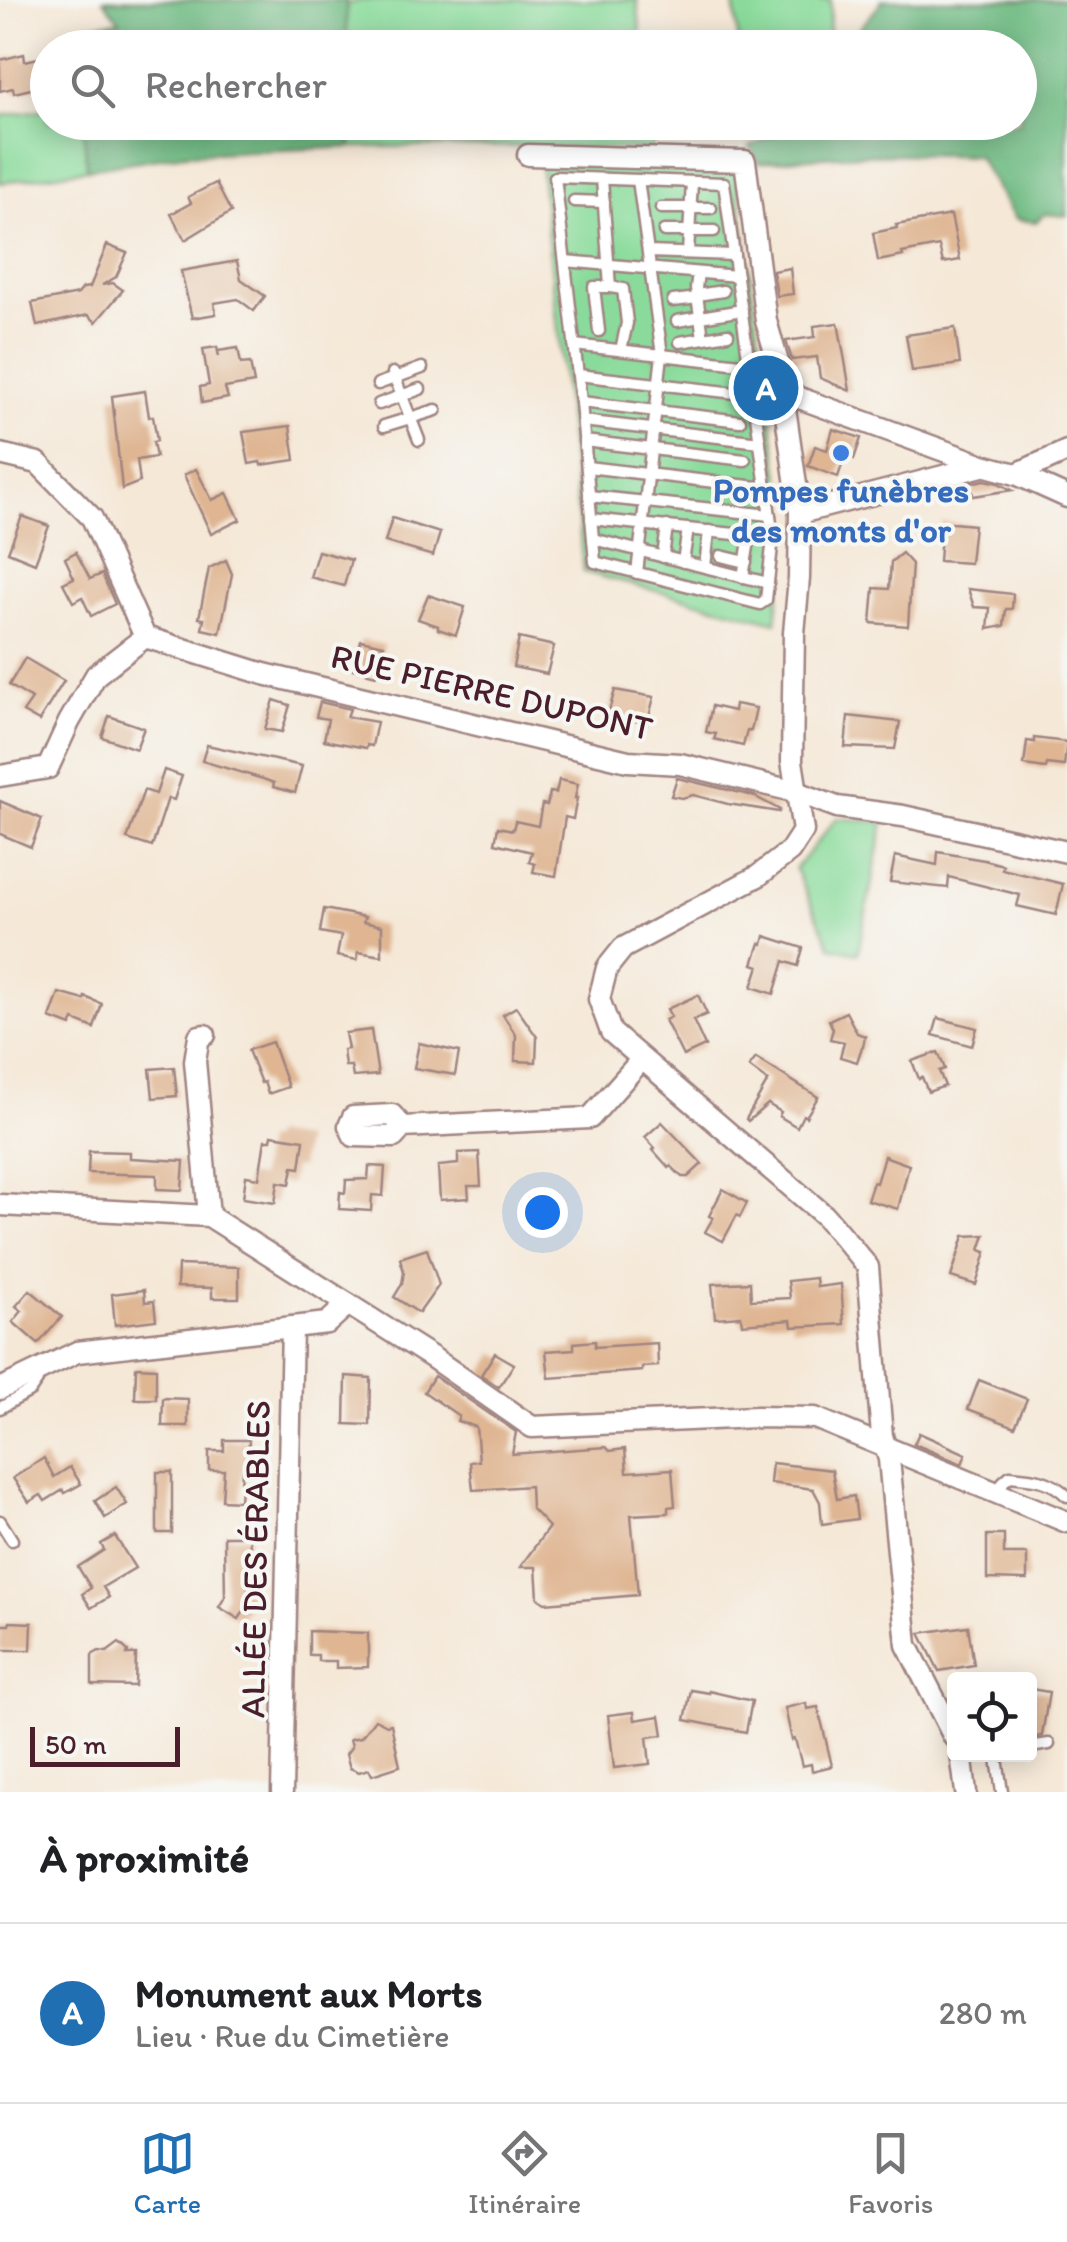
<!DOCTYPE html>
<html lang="fr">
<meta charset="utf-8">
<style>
body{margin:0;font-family:Itim,sans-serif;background:#f6f6f6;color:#202124}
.controls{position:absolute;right:30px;bottom:30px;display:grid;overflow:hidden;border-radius:10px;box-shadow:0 5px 25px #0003}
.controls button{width:90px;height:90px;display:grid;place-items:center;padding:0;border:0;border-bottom:2px solid #e0e0e0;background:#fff;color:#202124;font:50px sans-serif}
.scale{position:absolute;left:30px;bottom:25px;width:150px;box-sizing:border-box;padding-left:10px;border:5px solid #4a1f2b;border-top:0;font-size:28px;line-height:35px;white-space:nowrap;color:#4a1f2b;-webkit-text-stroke:8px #f6f6f2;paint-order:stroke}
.you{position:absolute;left:542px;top:1212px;width:35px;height:35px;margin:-25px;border:8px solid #fff;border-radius:50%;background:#1a73e8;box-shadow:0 0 0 15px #1a73e833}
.badge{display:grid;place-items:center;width:65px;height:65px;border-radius:50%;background:#1f6fb2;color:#fff;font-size:32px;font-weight:700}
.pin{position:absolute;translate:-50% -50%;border:5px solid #fff;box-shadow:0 2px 10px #0006}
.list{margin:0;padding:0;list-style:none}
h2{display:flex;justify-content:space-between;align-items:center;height:130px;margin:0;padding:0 40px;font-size:42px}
h2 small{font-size:32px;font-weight:400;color:#757577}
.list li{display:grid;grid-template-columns:65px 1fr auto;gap:30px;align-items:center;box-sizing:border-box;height:180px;padding:0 40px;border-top:2px solid #e0e0e0}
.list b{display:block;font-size:38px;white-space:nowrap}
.list p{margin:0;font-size:32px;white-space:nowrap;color:#757577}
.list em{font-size:32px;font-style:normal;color:#757577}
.icon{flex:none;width:55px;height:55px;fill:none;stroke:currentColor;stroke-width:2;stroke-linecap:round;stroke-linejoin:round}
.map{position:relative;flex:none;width:1067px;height:1792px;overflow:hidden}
.search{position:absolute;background:#fff;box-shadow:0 5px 25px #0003;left:30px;right:30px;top:30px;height:110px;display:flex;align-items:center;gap:25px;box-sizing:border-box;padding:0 35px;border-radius:55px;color:#757577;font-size:38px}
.sheet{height:310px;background:#fff}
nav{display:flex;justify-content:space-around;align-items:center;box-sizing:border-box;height:140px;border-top:2px solid #e0e0e0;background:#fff;font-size:28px;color:#757577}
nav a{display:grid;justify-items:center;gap:5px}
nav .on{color:#1f6fb2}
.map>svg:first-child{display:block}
.green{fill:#8adb9b;stroke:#6a7d63;stroke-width:2.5}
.forest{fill:#6fbb83;stroke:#5c6d57;stroke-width:2.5}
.building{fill:#dfb592}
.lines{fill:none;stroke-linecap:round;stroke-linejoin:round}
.lane-casing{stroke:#a08481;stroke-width:15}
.street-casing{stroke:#a08481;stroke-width:25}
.lane{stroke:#fff;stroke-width:10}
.street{stroke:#fff;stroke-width:20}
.shop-dot{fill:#3f7fe0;stroke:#f6f6f2;stroke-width:4}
.labels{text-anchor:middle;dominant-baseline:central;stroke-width:8;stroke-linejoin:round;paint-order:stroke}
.shop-label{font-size:35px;font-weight:bold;fill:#366cbe;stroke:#f6f6f2}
.street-label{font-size:35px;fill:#4a1f2b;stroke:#f6f6f2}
</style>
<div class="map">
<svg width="1067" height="1792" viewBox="0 0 1067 1792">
<rect width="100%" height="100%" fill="#f6f6f2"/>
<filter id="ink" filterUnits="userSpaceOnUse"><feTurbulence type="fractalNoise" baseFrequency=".01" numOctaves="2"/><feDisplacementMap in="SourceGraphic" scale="20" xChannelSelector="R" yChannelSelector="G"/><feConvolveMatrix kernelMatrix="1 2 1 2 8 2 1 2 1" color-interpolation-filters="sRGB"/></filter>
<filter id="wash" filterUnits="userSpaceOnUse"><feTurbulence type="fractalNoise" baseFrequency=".0048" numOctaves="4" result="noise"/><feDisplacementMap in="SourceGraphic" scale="40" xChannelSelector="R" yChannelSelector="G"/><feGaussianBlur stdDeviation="2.25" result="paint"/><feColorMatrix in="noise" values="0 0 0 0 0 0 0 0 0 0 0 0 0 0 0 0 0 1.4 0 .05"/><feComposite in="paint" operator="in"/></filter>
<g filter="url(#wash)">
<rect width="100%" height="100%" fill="#f5e8d7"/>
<g class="green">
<polygon points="362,0 637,0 642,47 347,47 346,4"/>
<polygon points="734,0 831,0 828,47 739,47"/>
<polygon points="47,109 48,122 83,123 87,169 0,183 0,116"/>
<polygon points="350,123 650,123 653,150 535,146 351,147"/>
<polygon points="540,162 736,171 762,361 770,361 771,373 767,389 787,529 776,622 584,572"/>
<polygon points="837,818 884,822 858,953 831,947 795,869"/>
</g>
<g class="forest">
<polygon points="103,0 346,0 347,47 74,47 72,27 120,21"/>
<path d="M881,0H1067V216L1045,214L1036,222L1015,219L977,156C904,152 831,154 759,163L750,147L797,123L1020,122V48L844,47L882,2Z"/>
<polygon points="83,123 350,123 351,147 184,154 87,169"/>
</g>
<g id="blocks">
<g class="building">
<polygon points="24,54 25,61 43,57 43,60 48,59 48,79 42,80 44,86 14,93 13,88 0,91 0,60"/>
<polygon points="216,183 231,212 185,240 171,214 191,203 188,197"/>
<polygon points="951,215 960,260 943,263 939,246 902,253 903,256 878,261 873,233 897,228 896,225"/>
<polygon points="107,245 127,253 116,277 102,285 113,283 123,290 96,322 88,315 37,326 32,303 78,294 83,288 90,287"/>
<polygon points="237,261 241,279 265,296 254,311 238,299 214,303 216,314 192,318 181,271"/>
<polygon points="790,268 793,294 777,296 773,271"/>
<polygon points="838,323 845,361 850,391 820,378 817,357 792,360 786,341 815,337 814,326"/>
<polygon points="955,328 960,364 912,371 906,335"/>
<polygon points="217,347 219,357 218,351 238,348 241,364 250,363 254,383 225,388 228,398 202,403 200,387 209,385 203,349"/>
<polygon points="145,391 149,417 153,416 157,441 153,442 156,457 137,460 140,482 122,489 112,396"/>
<polygon points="290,426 295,460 261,465 260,462 249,464 243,432"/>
<polygon points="833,429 861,438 854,459 845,456 838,477 808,466 815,446 827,450"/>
<polygon points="196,469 212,500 227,493 240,520 211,534 184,475"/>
<polygon points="984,480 998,483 1012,490 973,496 971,483"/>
<polygon points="22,516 49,526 35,563 8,552"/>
<polygon points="392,518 440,533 433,556 385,542"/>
<polygon points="942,522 974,525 970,563 939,561"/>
<polygon points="318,551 351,560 344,586 310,577"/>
<polygon points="76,552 90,579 102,574 115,604 91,616 82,597 73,602 63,583 74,578 65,558"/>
<polygon points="902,553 912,564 908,626 871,623 874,588 889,589 891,562"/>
<polygon points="226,560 232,574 220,633 202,629 204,619 199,618 209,568"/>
<polygon points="968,589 1013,594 1012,609 1006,609 1004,626 988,629 990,608 974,607"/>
<polygon points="428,595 465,607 456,635 438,629 438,626 418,619"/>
<polygon points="519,638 554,646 547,674 513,667"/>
<polygon points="361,640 384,645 376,675 353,669"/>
<polygon points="25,658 64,681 39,721 23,712 32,699 9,685"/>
<polygon points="615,690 654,697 647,724 608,714"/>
<polygon points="274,700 290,705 282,732 265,729"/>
<polygon points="320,702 350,709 347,717 377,722 372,746 367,745 366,748 324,740 328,719 316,717"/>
<polygon points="735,704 756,708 751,731 747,731 743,746 714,739 716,734 706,732 712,706 734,711"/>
<polygon points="109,716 144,728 136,749 102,737"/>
<polygon points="848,716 900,722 895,749 845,747"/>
<polygon points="1034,738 1067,742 1064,766 1047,764 1046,768 1024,765 1027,741 1034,742"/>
<polygon points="207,745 302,766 295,793 273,787 274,783 263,779 202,761"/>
<polygon points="164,770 182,776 174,800 168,798 152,847 127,839 144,790 156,794"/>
<polygon points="677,778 754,796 780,810 779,812 728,804 693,795 682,798 671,796"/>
<polygon points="559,780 578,784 575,798 577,798 573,819 565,817 556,876 533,872 535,864 529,862 532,852 495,843 498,827 513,830 515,821 538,826 542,804 547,805 550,792 556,793"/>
<polygon points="0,801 42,819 31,847 0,834"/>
<polygon points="938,852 984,860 1003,865 1002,869 1063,884 1056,915 1017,906 1020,895 949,877 948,888 890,882 895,856 937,865"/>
<polygon points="324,909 365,917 363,922 382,926 382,956 358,952 357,960 337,956 341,936 320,932"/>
<polygon points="765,936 803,948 798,966 784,961 774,994 752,987 759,966 753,964 760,943 763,944"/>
<polygon points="59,993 84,1000 85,997 102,1004 94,1028 74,1020 71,1026 50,1018"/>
<polygon points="698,995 707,1014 693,1020 705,1046 683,1056 665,1020 671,1017 667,1009"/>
<polygon points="516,1007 537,1037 536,1062 515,1061 516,1035 503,1015"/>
<polygon points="846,1012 857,1033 865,1036 863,1047 862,1047 857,1062 840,1057 844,1042 830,1039 833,1029 829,1020"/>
<polygon points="938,1018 977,1028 972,1046 933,1035"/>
<polygon points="371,1030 378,1075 353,1077 351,1066 345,1066 343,1050 348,1049 345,1033"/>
<polygon points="272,1042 288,1087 268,1094 264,1082 261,1083 248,1050"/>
<polygon points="419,1043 459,1052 455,1075 414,1068"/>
<polygon points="938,1052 945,1069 939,1071 945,1086 928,1092 922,1077 919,1079 912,1061"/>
<polygon points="756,1058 818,1097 806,1117 803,1115 797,1127 779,1116 781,1112 768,1104 769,1103 748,1121 746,1119 768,1081 749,1067"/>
<polygon points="174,1067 177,1096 153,1098 150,1069"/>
<polygon points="662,1122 702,1164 688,1177 682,1177 671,1166 669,1168 653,1150 655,1148 645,1137"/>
<polygon points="272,1135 304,1140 300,1168 293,1167 290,1184 278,1182 275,1203 243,1198 246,1176 259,1178 265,1140 271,1140"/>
<polygon points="89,1151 130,1152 130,1158 184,1161 182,1190 157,1189 157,1175 88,1173"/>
<polygon points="479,1152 481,1186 468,1186 469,1198 440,1200 438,1166 458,1164 458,1153"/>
<polygon points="884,1156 909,1165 898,1209 867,1200 873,1182 876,1183"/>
<polygon points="369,1166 385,1167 383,1196 372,1195 371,1211 339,1209 340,1192 345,1193 346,1180 368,1179"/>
<polygon points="723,1189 747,1203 740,1217 737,1215 723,1241 705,1232 713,1218 709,1216"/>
<polygon points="985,1235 980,1250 986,1252 976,1285 951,1277 964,1236"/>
<polygon points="427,1249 439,1285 419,1313 394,1297 402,1284 404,1272 400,1258"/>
<polygon points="178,1265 239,1267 239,1298 212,1298 212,1288 177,1287"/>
<polygon points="816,1278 817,1287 841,1284 844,1324 792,1327 791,1320 742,1324 741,1316 715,1318 712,1284 750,1282 751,1300 790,1298 788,1281"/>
<polygon points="30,1290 62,1317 38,1344 13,1322 22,1311 16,1306"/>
<polygon points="144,1290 145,1302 154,1301 156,1320 115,1325 112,1294"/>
<polygon points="595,1341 595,1347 657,1343 658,1366 642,1367 642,1371 549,1378 546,1351 574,1349 574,1343"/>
<polygon points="495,1353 514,1364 499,1387 481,1375"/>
<polygon points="136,1367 156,1368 156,1399 135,1399"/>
<polygon points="346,1376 371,1378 370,1425 345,1424"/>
<polygon points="434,1376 516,1432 512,1454 606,1447 610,1451 625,1449 627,1472 672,1469 675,1506 668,1507 668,1513 631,1515 638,1595 545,1603 538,1598 536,1567 520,1567 549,1527 531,1508 530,1486 473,1490 470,1462 479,1461 476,1427 457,1421 459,1416 424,1392"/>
<polygon points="979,1380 1027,1399 1015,1427 968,1409"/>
<polygon points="163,1398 188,1399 188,1426 162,1426"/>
<polygon points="919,1433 966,1454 962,1464 914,1444"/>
<polygon points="224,1440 249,1440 248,1471 242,1471 240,1501 222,1500 224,1470 209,1470 209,1451 224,1451"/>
<polygon points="44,1458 54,1477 70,1467 81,1484 65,1493 63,1490 45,1501 41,1495 29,1502 13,1478"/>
<polygon points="772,1463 832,1470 837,1499 854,1496 857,1519 822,1524 820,1502 813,1489 770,1483"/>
<rect x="157" y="1472" width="15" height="61"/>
<polygon points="116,1487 127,1504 105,1518 95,1501"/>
<polygon points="987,1535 1004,1535 1004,1554 1027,1554 1027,1580 987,1579"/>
<polygon points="115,1536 135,1568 103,1587 109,1597 91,1608 82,1594 91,1588 78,1567 104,1550 101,1544"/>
<polygon points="224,1536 250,1536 248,1598 251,1600 239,1619 219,1607 225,1597"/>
<polygon points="10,1622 32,1623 31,1650 0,1650 0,1625 9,1625"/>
<polygon points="968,1626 974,1665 939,1671 920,1633"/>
<polygon points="309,1631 368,1633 368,1667 336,1668 336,1661 318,1661 318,1655 309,1655"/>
<polygon points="119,1643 128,1651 127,1654 136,1654 135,1686 92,1685 92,1655 99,1651 107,1652"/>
<polygon points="1031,1689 1049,1692 1042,1736 1030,1738"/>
<polygon points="691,1690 709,1693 709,1691 752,1701 746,1732 685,1720"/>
<polygon points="806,1703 807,1709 818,1707 832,1766 812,1771 811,1764 802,1766 795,1739 792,1740 785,1708"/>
<polygon points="634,1712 635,1720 660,1716 663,1735 647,1737 650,1764 614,1768 608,1715"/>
<polygon points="375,1719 387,1725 391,1724 400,1766 372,1775 369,1769 359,1772 350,1768 346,1754 352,1746 350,1739 361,1737"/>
</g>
</g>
</g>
<g filter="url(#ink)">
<use href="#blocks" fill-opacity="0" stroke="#a08481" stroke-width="2.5"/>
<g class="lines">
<defs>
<g id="lane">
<polygon points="555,177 724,183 773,538 766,600 760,604 595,562 581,402"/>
<polyline points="602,179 610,287 623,289 627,323 621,350"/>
<polyline points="574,201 604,202"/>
<polyline points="661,208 711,208"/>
<polyline points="664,231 714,231"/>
<polyline points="648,252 734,255"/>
<polyline points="688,253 692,182"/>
<polyline points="565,261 737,276"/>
<polyline points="698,273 696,288 703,338"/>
<polyline points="697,295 723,291"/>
<polyline points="673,301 698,298"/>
<polyline points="677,321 742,310"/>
<polyline points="599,331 594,287 610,287"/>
<polyline points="680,342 728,334"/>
<polyline points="574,345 749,365"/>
<polyline points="393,373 419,440"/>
<polyline points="578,375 753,395"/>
<polyline points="378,384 422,368"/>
<polyline points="581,402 740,421"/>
<polyline points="379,404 420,389"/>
<polyline points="583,421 760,442"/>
<polyline points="384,426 436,410"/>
<polyline points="584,441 745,460"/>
<polyline points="587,467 766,488"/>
<polyline points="589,496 770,515"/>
<polyline points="591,519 773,538"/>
<polyline points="593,539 768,583"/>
<polyline points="721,556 746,562"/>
<polyline points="663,557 667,526"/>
<polyline points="683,562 688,529"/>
<polyline points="705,567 709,531"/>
<polyline points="637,573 662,355 638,180"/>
<polyline points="743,577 750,535"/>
<polyline points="0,1408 30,1391 37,1381 35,1372"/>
<path d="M999,1493L1003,1482L1010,1476C1033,1478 1050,1479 1067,1496"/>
<polyline points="0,1521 12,1540"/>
<polyline points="1030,1747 1049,1744"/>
<polyline points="999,1754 997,1758 1002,1792"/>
</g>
<g id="street">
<polyline points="528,155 745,161 766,321 779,366 800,513 799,578 794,633 792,761 803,831 790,851 758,876 623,948 607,968 599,999 611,1032 824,1215 868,1267 882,1436 889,1459 907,1645 954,1737"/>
<polyline points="783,392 983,465 1016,474 1067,497"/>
<polyline points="0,454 38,463 92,518 145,637 264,674 628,761 680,764 797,792 837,807 903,816 1067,852"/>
<polyline points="1016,474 1067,451"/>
<polyline points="800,513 982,466"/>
<polyline points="0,776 48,768 69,722 96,675 145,637"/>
<polyline points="205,1035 199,1036 195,1061 209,1216"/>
<polyline points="403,1127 392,1115 353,1117 349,1126 354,1136 394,1137 403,1127 590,1118 642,1059"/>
<polyline points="0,1205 209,1216 433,1358 532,1427 756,1417 815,1418 1067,1522"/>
<polyline points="0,1389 77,1352 327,1323 348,1304"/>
<polyline points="961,1754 966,1792"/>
<polyline points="282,1792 292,1327"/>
</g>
</defs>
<use href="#lane" class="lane-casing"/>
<use href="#street" class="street-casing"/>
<use href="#lane" class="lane"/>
<use href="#street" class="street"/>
</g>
</g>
<circle class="shop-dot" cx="841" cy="453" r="10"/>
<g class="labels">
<g class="shop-label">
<text x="841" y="490">Pompes funèbres<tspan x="841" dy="40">des monts d'or</tspan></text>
</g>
<g class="street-label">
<text transform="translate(492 692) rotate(13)">RUE PIERRE DUPONT</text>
<text transform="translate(255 1559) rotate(-89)">ALLÉE DES ÉRABLES</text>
</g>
</g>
</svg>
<div class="controls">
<button><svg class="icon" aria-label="locate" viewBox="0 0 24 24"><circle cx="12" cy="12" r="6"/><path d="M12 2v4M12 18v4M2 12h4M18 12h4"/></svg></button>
</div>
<div class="scale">50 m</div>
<div class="you"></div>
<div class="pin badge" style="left:766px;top:388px">A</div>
<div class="search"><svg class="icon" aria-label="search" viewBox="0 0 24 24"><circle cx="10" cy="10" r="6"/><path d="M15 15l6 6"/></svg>Rechercher</div>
</div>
<section class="sheet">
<h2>À proximité<small></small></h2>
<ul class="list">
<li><span class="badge">A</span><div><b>Monument aux Morts</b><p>Lieu · Rue du Cimetière</p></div><em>280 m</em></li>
</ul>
</section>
<nav>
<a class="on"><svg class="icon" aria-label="map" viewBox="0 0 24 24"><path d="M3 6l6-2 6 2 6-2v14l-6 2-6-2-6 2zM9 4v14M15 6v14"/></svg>Carte</a>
<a><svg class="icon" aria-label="directions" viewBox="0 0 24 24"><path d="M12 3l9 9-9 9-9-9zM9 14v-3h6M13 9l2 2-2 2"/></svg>Itinéraire</a>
<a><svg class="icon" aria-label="saved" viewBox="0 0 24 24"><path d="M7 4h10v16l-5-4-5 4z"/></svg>Favoris</a>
</nav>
